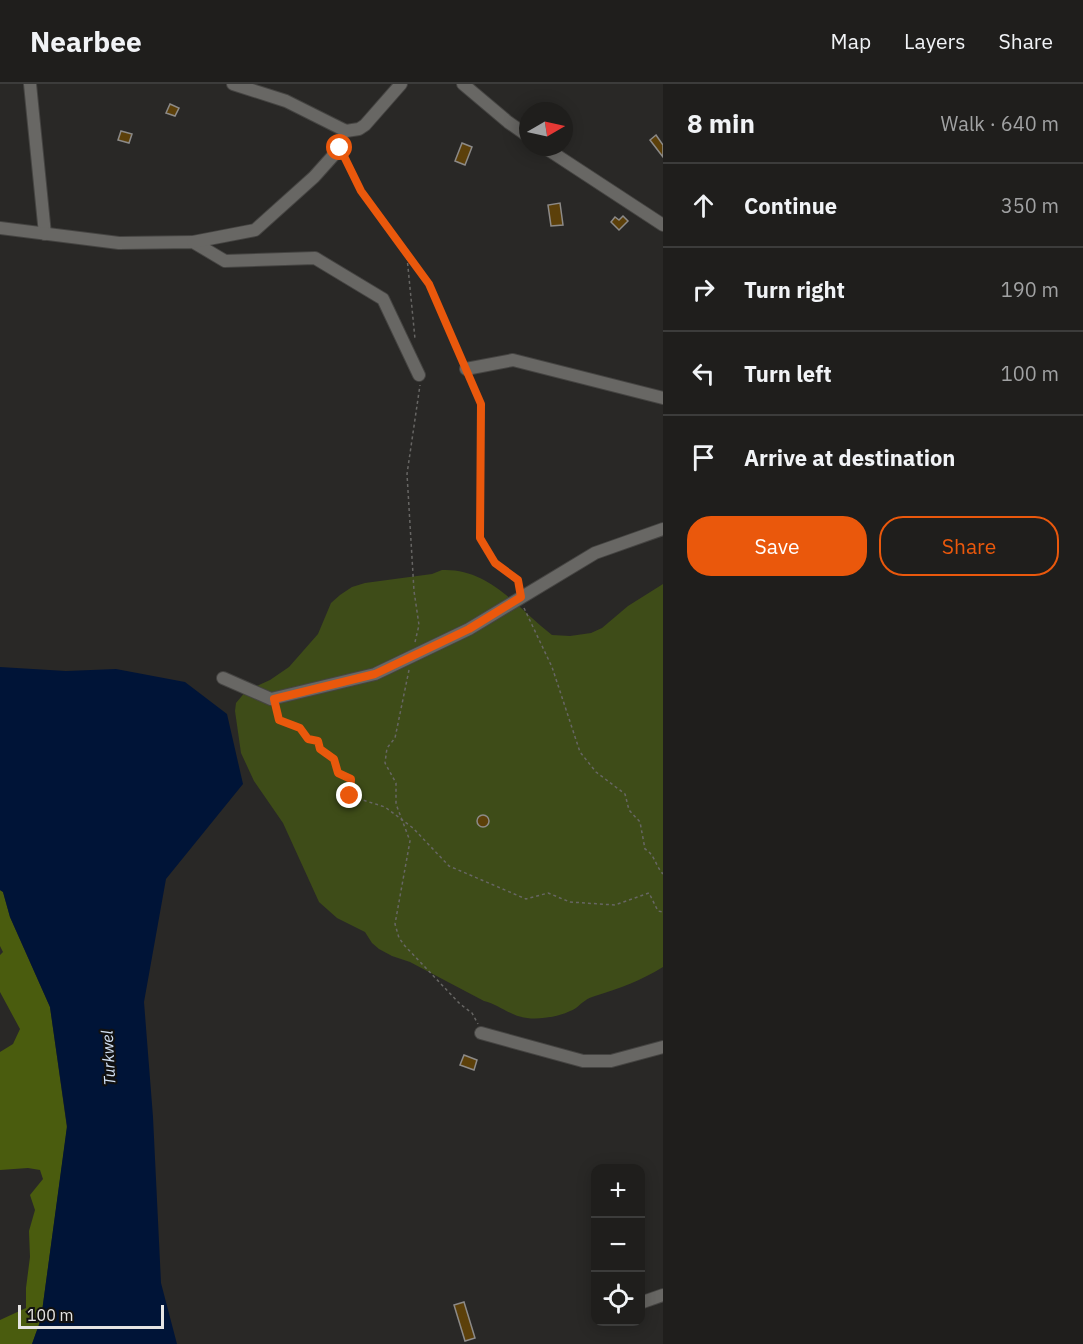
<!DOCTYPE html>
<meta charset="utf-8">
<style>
body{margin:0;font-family:"IBM Plex Sans",sans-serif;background:#272725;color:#f1f3f6}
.controls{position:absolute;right:18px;bottom:18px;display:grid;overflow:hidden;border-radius:12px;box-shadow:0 3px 15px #0003}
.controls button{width:54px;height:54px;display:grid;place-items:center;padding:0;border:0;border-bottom:2px solid #3c3c3b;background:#1f1e1c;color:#f1f3f6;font:30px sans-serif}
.compass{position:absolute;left:519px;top:18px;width:54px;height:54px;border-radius:50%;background:#1f1e1c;box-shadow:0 3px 15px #0003;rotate:81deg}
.scale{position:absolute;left:18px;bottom:15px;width:146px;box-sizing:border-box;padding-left:6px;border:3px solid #e6e5e3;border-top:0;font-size:16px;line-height:21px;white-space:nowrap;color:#e6e5e3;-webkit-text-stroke:4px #111110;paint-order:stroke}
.stop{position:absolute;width:18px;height:18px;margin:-14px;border:4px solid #ea580c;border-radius:50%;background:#fff}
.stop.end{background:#ea580c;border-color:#fff;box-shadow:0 2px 6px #0008}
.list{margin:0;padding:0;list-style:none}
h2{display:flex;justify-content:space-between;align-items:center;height:78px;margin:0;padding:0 24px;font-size:26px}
h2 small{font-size:20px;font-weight:400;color:#a1a2a3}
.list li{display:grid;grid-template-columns:39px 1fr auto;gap:18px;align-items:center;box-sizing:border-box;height:84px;padding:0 24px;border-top:2px solid #3c3c3b}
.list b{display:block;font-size:22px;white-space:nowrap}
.list em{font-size:20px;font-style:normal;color:#a1a2a3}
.actions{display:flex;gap:12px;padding:18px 24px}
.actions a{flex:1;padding:14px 0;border:2px solid #ea580c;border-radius:24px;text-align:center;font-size:21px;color:#ea580c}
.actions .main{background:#ea580c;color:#fff}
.icon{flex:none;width:33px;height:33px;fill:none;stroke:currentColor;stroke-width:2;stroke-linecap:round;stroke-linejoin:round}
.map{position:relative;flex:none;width:663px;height:1260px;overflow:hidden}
header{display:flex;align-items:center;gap:36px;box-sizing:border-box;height:84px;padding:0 30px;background:#1f1e1c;border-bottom:2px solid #3c3c3b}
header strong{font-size:28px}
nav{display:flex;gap:33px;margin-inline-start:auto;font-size:21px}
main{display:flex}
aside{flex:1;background:#1f1e1c}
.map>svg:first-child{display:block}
.green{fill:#3e4c18}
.forest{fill:#4a5c0e}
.water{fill:#001437}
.building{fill:#5c400a;stroke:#8c8a88;stroke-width:1.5}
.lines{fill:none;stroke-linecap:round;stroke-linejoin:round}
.minor-casing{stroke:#454442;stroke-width:14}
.path{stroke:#676664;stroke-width:1.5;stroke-dasharray:3 3;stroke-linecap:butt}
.minor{stroke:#686764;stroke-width:12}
.route{stroke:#ea580c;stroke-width:8}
.labels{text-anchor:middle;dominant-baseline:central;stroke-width:4.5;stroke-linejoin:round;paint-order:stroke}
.water-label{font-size:16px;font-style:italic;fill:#d2e1f5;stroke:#111110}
</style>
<header>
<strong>Nearbee</strong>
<nav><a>Map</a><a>Layers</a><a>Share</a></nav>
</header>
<main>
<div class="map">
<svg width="663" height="1260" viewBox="0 0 663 1260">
<rect width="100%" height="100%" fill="#292826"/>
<path class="green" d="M442,486C490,484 517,524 552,551L570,552L591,549L602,544L628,522L663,500V883C640,897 621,904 595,912C587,914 582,919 576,924C563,932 541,936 527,934C510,932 500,921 484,917L410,878L392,872L379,865L372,859L365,848L337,834L319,818L283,739L254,697L241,669L235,627L236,619L246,607L270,596L289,583L318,550L331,519L340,511L352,503L365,499L432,490Z"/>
<polygon class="forest" points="0,806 3,808 10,833 50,923 67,1044 41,1235 32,1260 0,1260 0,1236 26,1224 26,1204 30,1173 29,1147 35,1126 30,1111 43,1095 40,1086 28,1084 0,1086 0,968 13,960 20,945 0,908 0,871 3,868 0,862"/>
<polygon class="water" points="0,583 66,587 116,585 185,598 227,630 243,700 166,795 144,918 153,1033 161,1199 177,1260 32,1260 41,1235 67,1042 50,923 10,833 3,808 0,806"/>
<g class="building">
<polygon points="170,20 179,24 175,32 166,29"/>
<polygon points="121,47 132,50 129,59 118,56"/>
<polygon points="656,51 663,61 663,73 650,56"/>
<polygon points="462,59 472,63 465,81 455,77"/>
<polygon points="560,119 563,141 551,142 548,121"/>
<polygon points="623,132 628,137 619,146 611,138 615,133 619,136"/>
<circle cx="483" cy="737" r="6"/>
<polygon points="464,971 477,976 474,986 460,981"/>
<polygon points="464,1218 475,1254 465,1257 454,1221"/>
</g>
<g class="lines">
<defs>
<g id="minor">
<polyline points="30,0 45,150"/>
<polyline points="233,0 286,17 346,47 359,45 365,41 401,0"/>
<polyline points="463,0 508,38 528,52"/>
<polyline points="544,63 663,141"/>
<polyline points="0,144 119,159 193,158 225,177 315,174 383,215 419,291"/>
<polyline points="193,158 255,146 314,93 340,64"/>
<polyline points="466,285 513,276 663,314"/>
<polyline points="223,594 271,615 375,590 469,545 595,469 663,445"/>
<polyline points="481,949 583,977 611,977 663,963"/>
<polyline points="640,1219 663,1211"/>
</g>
</defs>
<use href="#minor" class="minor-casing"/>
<g class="path">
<polyline points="346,76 361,107 429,200 462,276"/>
<polyline points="407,173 415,255"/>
<polyline points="471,297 481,320 480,454 495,479 518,496 519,501"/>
<path d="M524,524L552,583L580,668L596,688L625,710L629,726L640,738L645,765C655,771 655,781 663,790"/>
<polyline points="415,558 419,541 414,507 407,390 420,301"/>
<polyline points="409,586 395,654 387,664 385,679 396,699 396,720 410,757 395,840 399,854 405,862 460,920 472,929 478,940"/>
<polyline points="276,624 279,636 300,644 308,655 318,657 320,665 334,676 338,689 351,695 350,712 385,723 413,744 449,782 526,815 548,809 570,818 615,821 649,809 658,827 663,828"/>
</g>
<use href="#minor" class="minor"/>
</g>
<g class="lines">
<polyline class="route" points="340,64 361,107 429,200 481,320 480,454 495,479 518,496 521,513 469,545 375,590 274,615 279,636 300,644 308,655 318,657 320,665 334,675 338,689 351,695 350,712"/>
</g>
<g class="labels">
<g class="water-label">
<text transform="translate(108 974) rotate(-93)">Turkwel</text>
</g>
</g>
</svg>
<div class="controls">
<button>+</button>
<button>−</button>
<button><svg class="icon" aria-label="locate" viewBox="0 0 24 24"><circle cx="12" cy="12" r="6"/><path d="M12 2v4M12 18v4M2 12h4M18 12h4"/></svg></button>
</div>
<svg class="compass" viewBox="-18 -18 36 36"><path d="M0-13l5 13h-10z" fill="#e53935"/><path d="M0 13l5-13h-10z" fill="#a1a2a3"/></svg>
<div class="scale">100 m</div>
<div class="stop" style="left:340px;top:64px"></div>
<div class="stop end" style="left:350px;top:712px"></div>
</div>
<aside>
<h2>8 min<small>Walk · 640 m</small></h2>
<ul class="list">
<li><svg class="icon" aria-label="ahead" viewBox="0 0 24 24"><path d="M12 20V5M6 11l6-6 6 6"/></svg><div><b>Continue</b></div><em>350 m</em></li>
<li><svg class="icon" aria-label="right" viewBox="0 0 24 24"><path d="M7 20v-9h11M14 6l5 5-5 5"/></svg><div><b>Turn right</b></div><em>190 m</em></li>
<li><svg class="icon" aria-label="left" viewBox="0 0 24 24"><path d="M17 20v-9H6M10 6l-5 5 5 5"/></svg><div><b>Turn left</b></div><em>100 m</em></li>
<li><svg class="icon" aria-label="arrive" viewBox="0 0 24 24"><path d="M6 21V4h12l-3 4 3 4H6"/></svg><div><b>Arrive at destination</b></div></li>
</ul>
<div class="actions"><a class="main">Save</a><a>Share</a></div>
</aside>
</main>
